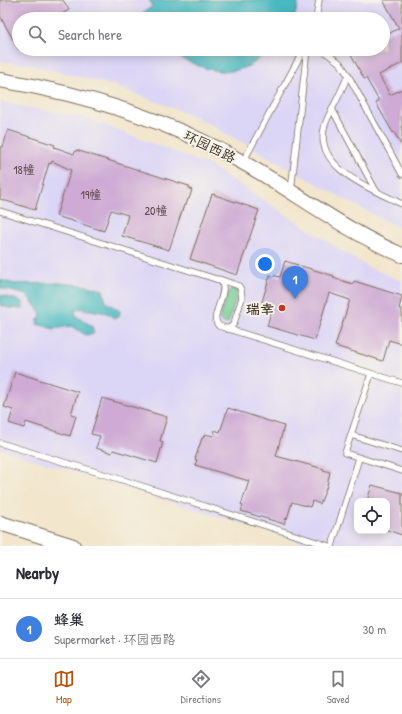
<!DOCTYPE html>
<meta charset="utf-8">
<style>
body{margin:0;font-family:"Patrick Hand","LXGW WenKai TC",sans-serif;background:#f7f7f7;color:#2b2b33}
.controls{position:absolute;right:12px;bottom:12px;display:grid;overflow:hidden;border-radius:8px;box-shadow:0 2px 10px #0003}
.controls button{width:36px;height:36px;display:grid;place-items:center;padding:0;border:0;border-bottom:1px solid #e1e1e2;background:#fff;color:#2b2b33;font:20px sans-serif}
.you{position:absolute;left:265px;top:264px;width:14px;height:14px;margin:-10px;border:3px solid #fff;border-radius:50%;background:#1a73e8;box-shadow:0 0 0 6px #1a73e833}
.badge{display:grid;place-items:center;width:26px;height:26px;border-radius:50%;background:#b45309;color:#fff;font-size:13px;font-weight:700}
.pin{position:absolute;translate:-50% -33px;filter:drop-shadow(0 1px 2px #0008)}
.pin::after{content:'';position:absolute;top:21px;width:14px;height:12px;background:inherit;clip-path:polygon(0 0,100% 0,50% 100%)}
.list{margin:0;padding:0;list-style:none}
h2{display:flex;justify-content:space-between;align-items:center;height:52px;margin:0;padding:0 16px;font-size:17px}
h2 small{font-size:13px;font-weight:400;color:#7c7c81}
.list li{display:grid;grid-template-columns:26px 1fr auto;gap:12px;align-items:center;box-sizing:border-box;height:60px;padding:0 16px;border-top:1px solid #e1e1e2}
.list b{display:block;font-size:15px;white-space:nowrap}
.list p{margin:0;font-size:13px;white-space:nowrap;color:#7c7c81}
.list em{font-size:13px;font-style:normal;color:#7c7c81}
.icon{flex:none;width:22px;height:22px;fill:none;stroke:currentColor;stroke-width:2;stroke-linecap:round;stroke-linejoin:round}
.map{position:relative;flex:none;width:402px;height:546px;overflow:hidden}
.search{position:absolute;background:#fff;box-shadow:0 2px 10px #0003;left:12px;right:12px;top:12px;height:44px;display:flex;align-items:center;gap:10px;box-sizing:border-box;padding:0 14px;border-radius:22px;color:#7c7c81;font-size:15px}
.sheet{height:112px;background:#fff}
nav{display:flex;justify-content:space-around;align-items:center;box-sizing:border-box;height:56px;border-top:1px solid #e1e1e2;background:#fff;font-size:11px;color:#7c7c81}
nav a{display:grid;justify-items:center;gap:2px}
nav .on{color:#b45309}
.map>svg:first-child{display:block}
.built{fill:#dcd6f6;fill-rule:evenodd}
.green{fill:#76cf95;stroke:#587c5a}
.water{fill:#4ab9c1;stroke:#427270}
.building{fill:#ceaad4}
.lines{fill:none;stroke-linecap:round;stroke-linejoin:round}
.service-casing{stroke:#7b6c5b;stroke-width:7}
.tertiary-casing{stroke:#7b6c5b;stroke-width:16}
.service{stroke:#fff;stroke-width:5.5}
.tertiary{stroke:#fff;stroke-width:14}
.poi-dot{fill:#c8321e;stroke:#f7f3e8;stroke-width:1.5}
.labels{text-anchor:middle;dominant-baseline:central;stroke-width:4;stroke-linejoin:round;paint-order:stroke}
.number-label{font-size:12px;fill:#604a4c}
.street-label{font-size:14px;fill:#3b2a1e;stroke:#f7f3e8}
.poi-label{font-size:14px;font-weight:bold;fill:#3b2a1e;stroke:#f7f3e8;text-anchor:end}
</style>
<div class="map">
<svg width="402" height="546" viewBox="0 0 402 546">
<rect width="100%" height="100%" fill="#f7f3e8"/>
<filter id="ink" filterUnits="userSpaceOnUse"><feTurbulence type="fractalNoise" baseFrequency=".025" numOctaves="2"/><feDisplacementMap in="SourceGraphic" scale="8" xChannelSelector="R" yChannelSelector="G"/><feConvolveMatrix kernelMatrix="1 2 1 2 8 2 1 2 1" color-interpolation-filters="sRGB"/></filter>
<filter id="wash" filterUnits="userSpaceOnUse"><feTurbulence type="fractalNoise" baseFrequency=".012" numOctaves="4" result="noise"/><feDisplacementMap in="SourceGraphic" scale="16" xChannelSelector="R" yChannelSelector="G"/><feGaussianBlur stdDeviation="0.9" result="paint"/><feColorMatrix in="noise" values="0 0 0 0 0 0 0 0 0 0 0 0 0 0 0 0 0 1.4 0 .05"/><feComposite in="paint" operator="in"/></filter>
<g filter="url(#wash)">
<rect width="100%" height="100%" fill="#f2e6cc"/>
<g class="built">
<path d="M0,0H402V228L386,222L194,116L115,86L32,65L0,61ZM19,19H383V49H19Z"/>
<path d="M0,102L86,118L211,166L364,265L402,281V546H313L0,449ZM357,501H387V531H357Z"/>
</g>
<polygon class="green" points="232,289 236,290 237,295 229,320 228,323 223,323 220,320 220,317 228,292"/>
<g class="water">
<polygon points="149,0 299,0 294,19 141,19 141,14 153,6"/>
<path d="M161,49H268C264,53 260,58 255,62C222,84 192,62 161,49Z"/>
<polygon points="0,280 15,284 60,283 88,286 103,290 106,302 120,311 119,317 114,318 107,313 78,308 75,312 76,316 92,326 94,333 86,335 71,326 54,329 37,324 38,320 41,316 40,312 27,295 0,288"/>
<polygon points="0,295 21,301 23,304 23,309 9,308 0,305"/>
</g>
<g id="blocks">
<g class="building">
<polygon points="0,0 63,0 69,10 53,19 19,19 19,50 0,16"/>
<polygon points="383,0 402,0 402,63 379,75 390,95 402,89 402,146 394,132 393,133 376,103 379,101 366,78 364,79 351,54 361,49 383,49 383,37 399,28"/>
<polygon points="8,130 55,145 54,147 74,154 76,150 189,186 189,188 192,190 189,199 188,199 186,205 184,205 169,250 122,236 128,215 111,210 104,231 56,216 71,170 52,161 51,164 49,163 35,210 0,199 0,147 3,147"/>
<polygon points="212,194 259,210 237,275 190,259"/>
<polygon points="285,261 334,276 333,278 353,284 354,281 402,296 399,309 402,309 402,344 389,340 383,361 335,346 350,300 329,293 315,340 267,326 272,309 261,305 270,275 280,277"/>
<polygon points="15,372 78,392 71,414 76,416 70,436 26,422 24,428 9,423 13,410 4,407"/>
<polygon points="102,398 167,417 160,441 163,442 157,463 113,450 112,453 96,448 100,436 91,434"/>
<polygon points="228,408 284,426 276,456 324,469 323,470 330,472 327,486 320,504 312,501 310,507 292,502 287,519 286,518 284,524 241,511 243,506 241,505 249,481 195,465 197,460 195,459 202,438 203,438 205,434 213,436 215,430 220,432"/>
<polygon points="372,485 402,493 402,535 387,530 387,501 367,501"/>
</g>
</g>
</g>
<g filter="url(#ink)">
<use href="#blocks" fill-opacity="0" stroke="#7b6c5b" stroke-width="1"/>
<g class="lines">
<defs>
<g id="service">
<polyline points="316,19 319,0"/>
<path d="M321,49L340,63L348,75C343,87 338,98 332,109C329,116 325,122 324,129C315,169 374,190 402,204"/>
<polyline points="348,75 402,174"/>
<polyline points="332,109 376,191"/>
<polyline points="243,162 304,49"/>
<polyline points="291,191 307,49"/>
<path d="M0,211L216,279L222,282C228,296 208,317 219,326L402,383"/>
<polyline points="219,279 239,286 241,290 242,298 234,323 232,326 227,329"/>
<polyline points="371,374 345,453 402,471"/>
<polyline points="351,435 402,451"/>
<polyline points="0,443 123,480 329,546"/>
<polyline points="332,546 359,458"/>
</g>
<g id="tertiary">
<path d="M0,80C85,94 167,119 242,162C296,192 345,231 402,255"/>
<polyline points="0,523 73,546"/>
</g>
</defs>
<use href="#service" class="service-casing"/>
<use href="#tertiary" class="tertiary-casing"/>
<use href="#service" class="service"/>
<use href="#tertiary" class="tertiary"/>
</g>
</g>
<circle class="poi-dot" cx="282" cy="308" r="4"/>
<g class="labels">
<g class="number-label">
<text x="24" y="169">18幢</text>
<text x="91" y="194">19幢</text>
<text x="156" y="210">20幢</text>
</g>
<g class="street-label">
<text transform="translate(210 146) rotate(26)">环园西路</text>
</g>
<g class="poi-label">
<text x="274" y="308">瑞幸</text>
</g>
</g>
</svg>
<div class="controls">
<button><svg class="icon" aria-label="locate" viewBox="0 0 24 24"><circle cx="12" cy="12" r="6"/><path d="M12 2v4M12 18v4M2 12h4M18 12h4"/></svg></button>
</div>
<div class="you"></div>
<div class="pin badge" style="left:295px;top:299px;background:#3f7fe0">1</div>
<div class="search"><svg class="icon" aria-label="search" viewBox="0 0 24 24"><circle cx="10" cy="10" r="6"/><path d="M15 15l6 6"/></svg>Search here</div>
</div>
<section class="sheet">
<h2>Nearby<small></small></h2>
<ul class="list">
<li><span class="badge" style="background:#3f7fe0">1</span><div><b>蜂巢</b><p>Supermarket · 环园西路</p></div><em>30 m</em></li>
</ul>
</section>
<nav>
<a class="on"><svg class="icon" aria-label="map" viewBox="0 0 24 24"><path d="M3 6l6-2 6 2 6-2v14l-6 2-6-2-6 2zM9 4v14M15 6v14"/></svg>Map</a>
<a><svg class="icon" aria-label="directions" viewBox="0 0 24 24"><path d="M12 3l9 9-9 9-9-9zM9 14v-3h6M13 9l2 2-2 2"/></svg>Directions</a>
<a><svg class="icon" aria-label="saved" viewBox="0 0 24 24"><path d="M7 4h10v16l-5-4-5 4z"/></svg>Saved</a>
</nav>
